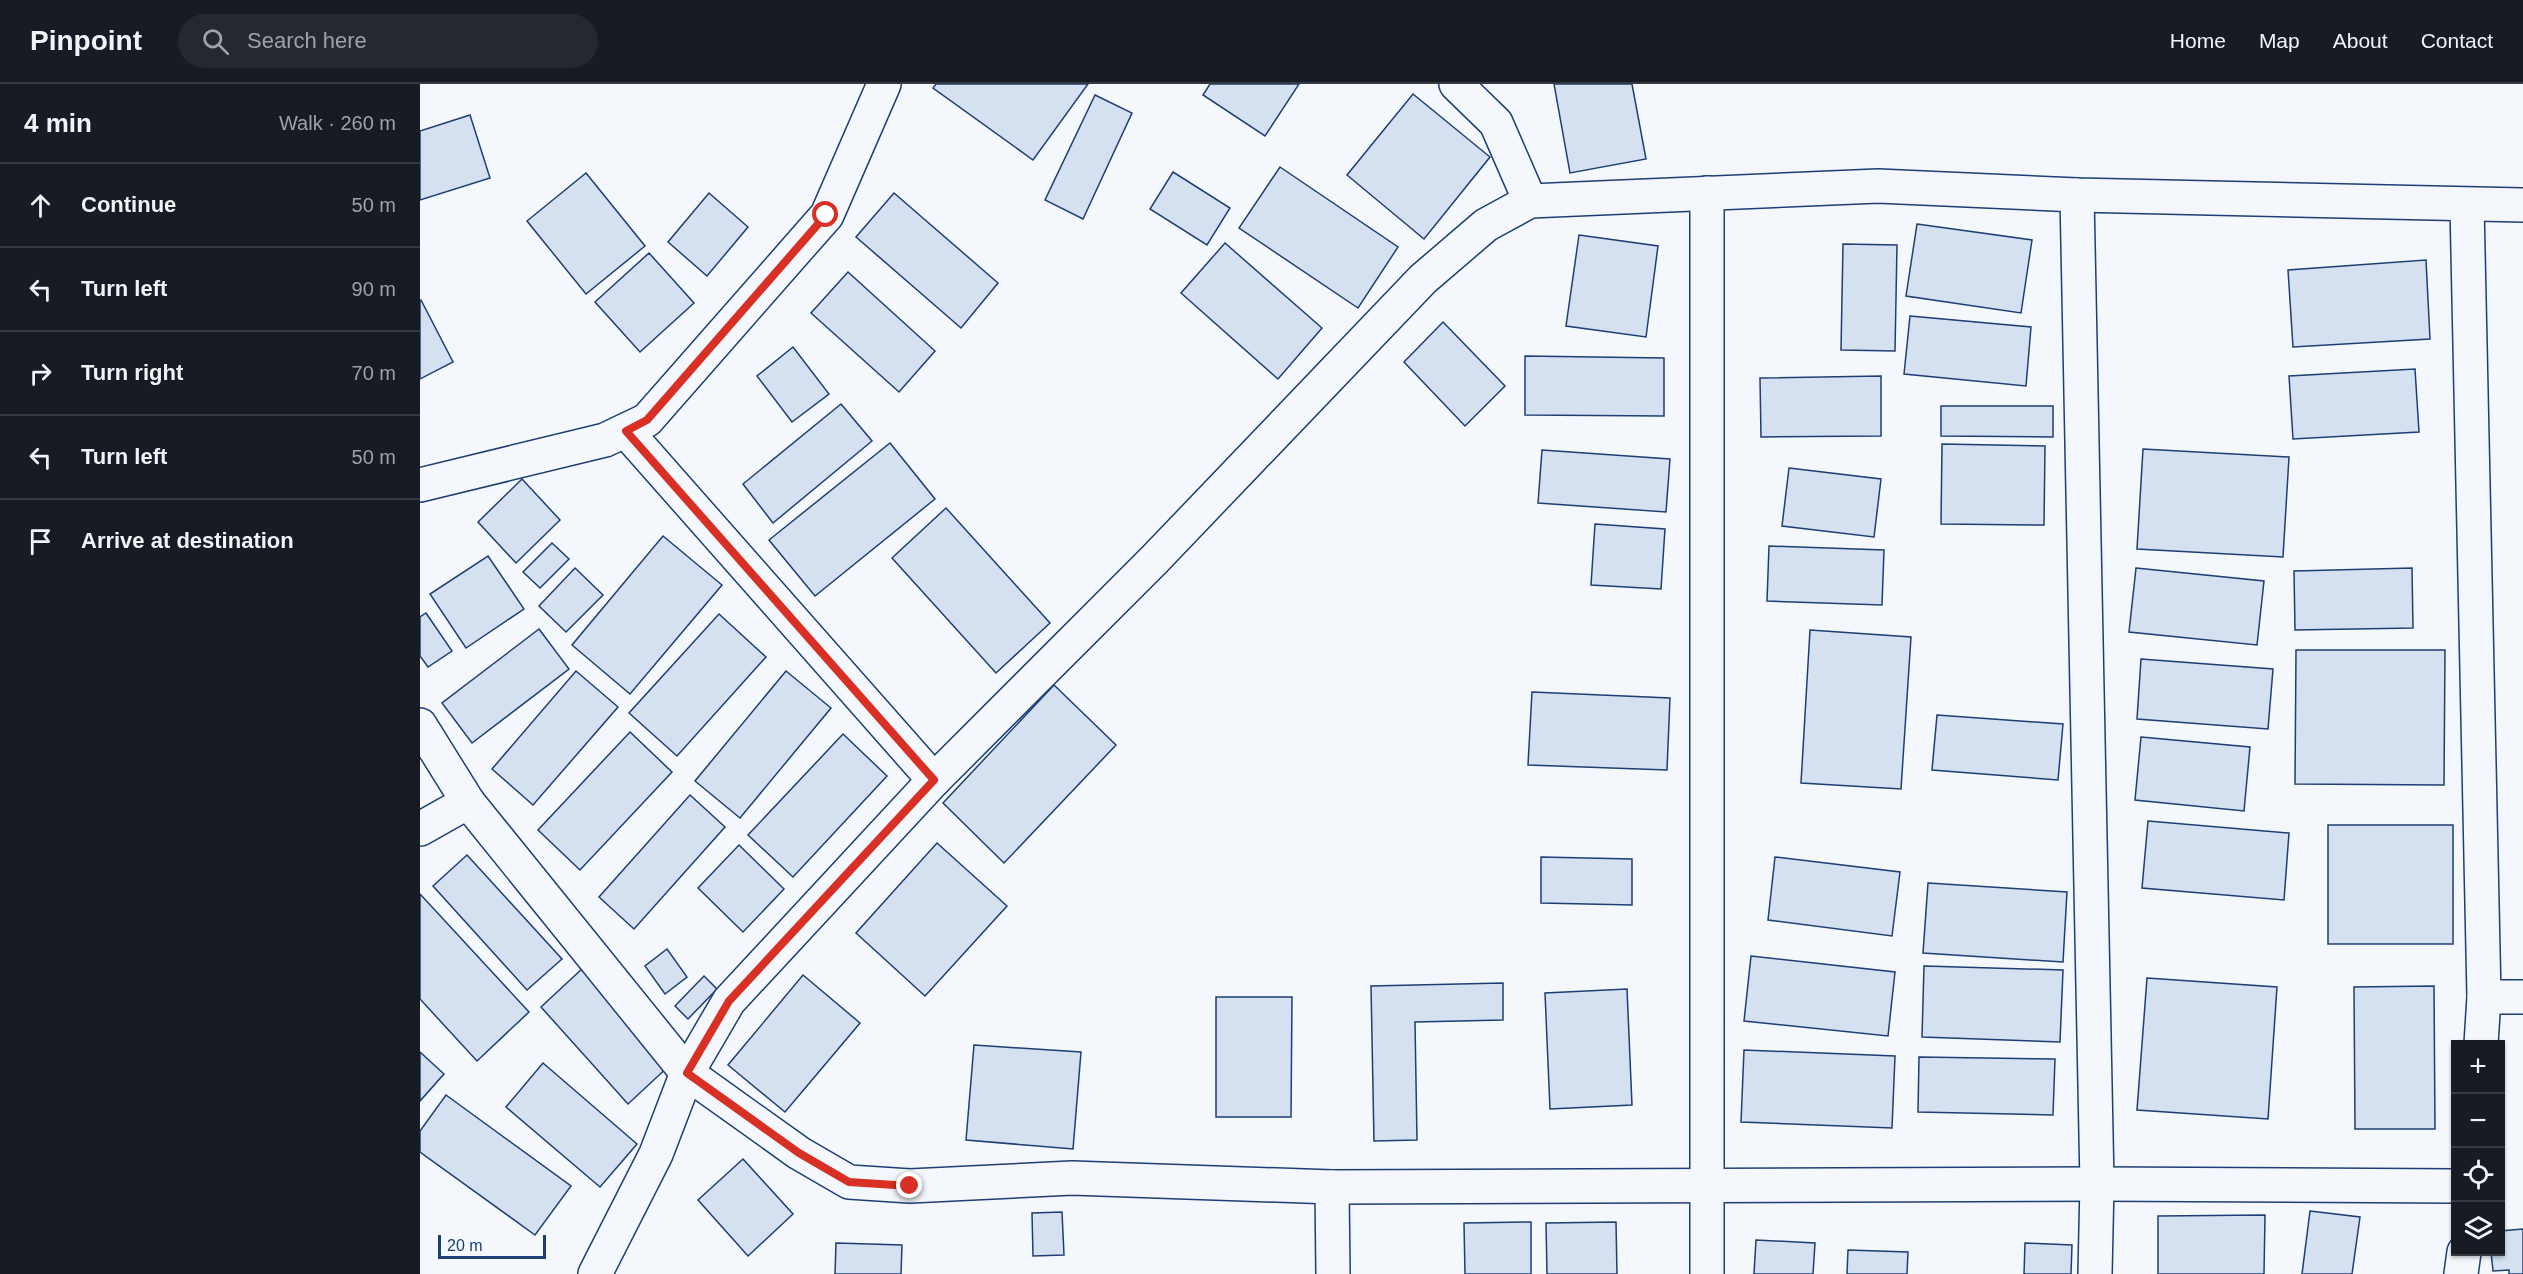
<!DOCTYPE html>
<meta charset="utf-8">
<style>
body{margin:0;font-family:Arial,sans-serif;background:#242831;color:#f1f3f6}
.controls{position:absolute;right:18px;bottom:18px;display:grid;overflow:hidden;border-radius:0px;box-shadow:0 2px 4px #0004}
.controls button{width:54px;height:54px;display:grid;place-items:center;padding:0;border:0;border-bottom:2px solid #363941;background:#171b24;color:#f1f3f6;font:30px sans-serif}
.scale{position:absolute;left:18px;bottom:15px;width:108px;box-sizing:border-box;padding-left:6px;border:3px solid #1d3f73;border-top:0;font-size:16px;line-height:21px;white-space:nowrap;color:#1d3f73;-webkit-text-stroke:4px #f4f7fb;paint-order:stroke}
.stop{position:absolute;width:18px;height:18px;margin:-14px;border:4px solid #d93025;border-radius:50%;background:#fff}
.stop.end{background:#d93025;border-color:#fff;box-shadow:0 2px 6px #0008}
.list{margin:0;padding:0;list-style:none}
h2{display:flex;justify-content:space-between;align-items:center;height:78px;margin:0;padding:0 24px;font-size:26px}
h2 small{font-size:20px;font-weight:400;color:#9ea1a6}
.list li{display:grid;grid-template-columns:39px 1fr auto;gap:18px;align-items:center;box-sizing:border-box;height:84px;padding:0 24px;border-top:2px solid #363941}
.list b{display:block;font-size:22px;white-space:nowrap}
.list em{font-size:20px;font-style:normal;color:#9ea1a6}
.icon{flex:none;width:33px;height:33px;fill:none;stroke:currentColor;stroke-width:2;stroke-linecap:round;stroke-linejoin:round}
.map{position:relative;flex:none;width:2103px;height:1190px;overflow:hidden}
header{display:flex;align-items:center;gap:36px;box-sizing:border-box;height:84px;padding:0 30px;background:#171b24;border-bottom:2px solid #363941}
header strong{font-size:28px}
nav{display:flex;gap:33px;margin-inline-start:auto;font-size:21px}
.search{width:420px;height:54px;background:#242831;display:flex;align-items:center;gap:15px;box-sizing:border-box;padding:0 21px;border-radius:33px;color:#9ea1a6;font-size:22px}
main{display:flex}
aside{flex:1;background:#171b24}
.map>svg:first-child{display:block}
.building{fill:#d5e0f0;stroke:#1d3f73;stroke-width:1.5}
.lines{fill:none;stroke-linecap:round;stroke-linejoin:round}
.street-casing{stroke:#1d3f73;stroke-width:36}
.street{stroke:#f4f7fb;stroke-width:33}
.route{stroke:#d93025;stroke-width:8}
</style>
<header>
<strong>Pinpoint</strong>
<div class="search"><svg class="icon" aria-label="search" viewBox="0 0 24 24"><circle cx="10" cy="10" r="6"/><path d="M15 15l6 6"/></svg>Search here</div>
<nav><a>Home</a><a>Map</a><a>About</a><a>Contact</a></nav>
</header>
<main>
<aside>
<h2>4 min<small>Walk · 260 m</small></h2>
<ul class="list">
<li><svg class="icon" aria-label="ahead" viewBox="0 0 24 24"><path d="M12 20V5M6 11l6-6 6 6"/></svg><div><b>Continue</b></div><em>50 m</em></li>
<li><svg class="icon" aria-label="left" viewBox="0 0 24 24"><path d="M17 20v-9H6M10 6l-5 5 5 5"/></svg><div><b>Turn left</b></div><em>90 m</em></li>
<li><svg class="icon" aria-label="right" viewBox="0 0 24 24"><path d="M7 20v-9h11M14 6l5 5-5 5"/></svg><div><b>Turn right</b></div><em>70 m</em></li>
<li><svg class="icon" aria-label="left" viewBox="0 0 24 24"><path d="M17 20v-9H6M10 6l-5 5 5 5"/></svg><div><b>Turn left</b></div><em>50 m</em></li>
<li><svg class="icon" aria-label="arrive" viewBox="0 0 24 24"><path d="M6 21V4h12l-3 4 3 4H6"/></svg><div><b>Arrive at destination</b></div></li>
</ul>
</aside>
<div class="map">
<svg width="2103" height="1190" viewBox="0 0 2103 1190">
<rect width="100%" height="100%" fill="#f4f7fb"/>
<g class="building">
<polygon points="516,0 668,0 613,76 513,4"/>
<polygon points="790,0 879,0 845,52 783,11"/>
<polygon points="1134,0 1212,0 1226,75 1150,89"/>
<polygon points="993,10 1070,73 1004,155 927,91"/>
<polygon points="675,11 712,29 663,135 625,116"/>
<polygon points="50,31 70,94 0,116 0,47"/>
<polygon points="860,83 978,163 938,224 819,144"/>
<polygon points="753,88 810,124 787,161 730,125"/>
<polygon points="166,89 225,162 166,210 107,137"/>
<polygon points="289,109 328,143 287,192 248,158"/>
<polygon points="474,109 578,199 541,244 436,153"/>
<polygon points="1497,140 1612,156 1601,229 1486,212"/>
<polygon points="1159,151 1238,162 1226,253 1146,242"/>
<polygon points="805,159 902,244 858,295 761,209"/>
<polygon points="1423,160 1477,161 1475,267 1421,266"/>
<polygon points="229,169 274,219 220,268 175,218"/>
<polygon points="2006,176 2010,255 1873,263 1868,186"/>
<polygon points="428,188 515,267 479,308 391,229"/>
<polygon points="1,216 33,278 0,295 0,217"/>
<polygon points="1490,232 1611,243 1606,302 1484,290"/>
<polygon points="1023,238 1085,302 1045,342 984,278"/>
<polygon points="373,263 409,310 372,338 337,292"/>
<polygon points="1105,272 1244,274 1244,332 1105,331"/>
<polygon points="1995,285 1999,348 1873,355 1869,292"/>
<polygon points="1461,292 1461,352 1341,353 1340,294"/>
<polygon points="421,320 452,357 353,439 323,400"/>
<polygon points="1521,322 1633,322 1633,353 1521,352"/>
<polygon points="470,359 515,415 395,512 349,456"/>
<polygon points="1522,360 1625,362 1624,441 1521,440"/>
<polygon points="1723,365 1869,373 1863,473 1717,465"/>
<polygon points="1122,366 1250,375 1246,428 1118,419"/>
<polygon points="1369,384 1461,395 1454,453 1362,442"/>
<polygon points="102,395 140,436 96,479 58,438"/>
<polygon points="526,424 630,539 576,589 472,474"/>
<polygon points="1175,440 1245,445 1241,505 1171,501"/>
<polygon points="243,452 302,501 210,610 152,561"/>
<polygon points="132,459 149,475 120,504 103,488"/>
<polygon points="1349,462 1464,466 1462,521 1347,517"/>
<polygon points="68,472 104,525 46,564 10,510"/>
<polygon points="155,484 183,511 146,548 119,522"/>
<polygon points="1716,484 1844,497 1837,561 1709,548"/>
<polygon points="1992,484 1993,544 1875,546 1874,487"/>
<polygon points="6,529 32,567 8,583 0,572 0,533"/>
<polygon points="299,530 346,573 257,672 209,629"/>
<polygon points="119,545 149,585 52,659 22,619"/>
<polygon points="1390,546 1491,553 1481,705 1381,699"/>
<polygon points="1876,566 2025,566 2024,701 1875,700"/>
<polygon points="1721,575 1853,585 1848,645 1717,635"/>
<polygon points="156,587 198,623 113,721 72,685"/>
<polygon points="366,587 411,624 320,734 275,697"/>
<polygon points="634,601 696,661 584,779 523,719"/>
<polygon points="1112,608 1250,614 1247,686 1108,681"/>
<polygon points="1517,631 1643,640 1638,696 1512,686"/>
<polygon points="210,648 252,688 160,786 118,746"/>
<polygon points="423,650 467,692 373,793 328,751"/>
<polygon points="1721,653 1830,663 1824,727 1715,716"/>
<polygon points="270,711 305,743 214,845 179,813"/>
<polygon points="1728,737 1869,749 1864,816 1722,804"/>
<rect x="1908" y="741" width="125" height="119"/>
<polygon points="517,759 587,822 505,912 436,849"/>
<polygon points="319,761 364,805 323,848 278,804"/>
<polygon points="47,771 142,875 107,906 13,802"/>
<polygon points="1121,773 1212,775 1212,821 1121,819"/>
<polygon points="1355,773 1480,788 1472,852 1348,836"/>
<polygon points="1508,799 1647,808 1643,878 1503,869"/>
<polygon points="0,810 109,928 57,977 0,915"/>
<polygon points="247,865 267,893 245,910 225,882"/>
<polygon points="1331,872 1475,888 1468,952 1324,937"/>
<polygon points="1504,882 1643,886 1640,958 1502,953"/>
<polygon points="164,883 251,980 208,1020 121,923"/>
<polygon points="383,891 440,939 365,1028 308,981"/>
<polygon points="284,892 297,905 268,935 255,922"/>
<polygon points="1727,894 1857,903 1848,1035 1717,1026"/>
<polygon points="1083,899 1083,936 995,938 997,1056 954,1057 951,902"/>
<polygon points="2014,902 2015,1045 1935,1045 1934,903"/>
<polygon points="1207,905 1212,1021 1130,1025 1125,909"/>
<polygon points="796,913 872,913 871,1033 796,1033"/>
<polygon points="554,961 661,968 653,1065 546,1056"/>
<polygon points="1324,966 1475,972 1472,1044 1321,1038"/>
<polygon points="0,968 24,990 0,1017"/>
<polygon points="1499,973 1635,975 1633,1031 1498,1028"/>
<polygon points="123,979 217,1060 180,1103 86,1023"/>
<polygon points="26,1011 151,1102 115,1151 0,1068 0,1047"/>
<polygon points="323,1075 373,1130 328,1172 278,1116"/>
<polygon points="1890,1127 1940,1133 1932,1190 1882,1190"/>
<polygon points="642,1128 644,1171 613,1172 612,1129"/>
<polygon points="1845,1131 1844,1190 1738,1190 1738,1132"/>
<polygon points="1111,1138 1111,1190 1045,1190 1044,1139"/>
<polygon points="1196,1138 1197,1190 1127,1190 1126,1139"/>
<polygon points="2103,1145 2103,1190 2089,1190 2089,1186 2073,1187 2071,1168 2080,1168 2080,1147"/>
<polygon points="1336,1156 1395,1159 1393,1190 1334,1190"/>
<polygon points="416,1159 482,1161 481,1190 415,1190"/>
<polygon points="1605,1159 1652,1161 1651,1190 1604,1190"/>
<polygon points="1428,1166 1488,1168 1487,1190 1427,1190"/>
</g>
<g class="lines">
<defs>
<g id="street">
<polyline points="1036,0 1076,39 1110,117"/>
<polyline points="1657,111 1677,1100 1675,1190"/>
<polyline points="2047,121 2064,913 2061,960"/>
<polyline points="206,347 514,696"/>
<polyline points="0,401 185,356 227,336 407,131 464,0"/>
<polyline points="0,641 48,718 0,745"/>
<polyline points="48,718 267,989 379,1069 429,1098 490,1102 652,1094 912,1103 1677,1100 2036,1102"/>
<polyline points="2064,913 2103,913"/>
<polyline points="912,1103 913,1190"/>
<polyline points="175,1190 236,1070 267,989 309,917 514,696 735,475 1003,195 1066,141 1110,117 1458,102 1657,111 2103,121"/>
<polyline points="1287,1190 1287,109"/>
<polyline points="2041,1190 2044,1168"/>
</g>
</defs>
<use href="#street" class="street-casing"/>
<use href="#street" class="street"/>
</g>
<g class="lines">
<polyline class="route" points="406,131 227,336 206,347 514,696 309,917 267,989 379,1069 429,1098 490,1102"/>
</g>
</svg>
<div class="controls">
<button>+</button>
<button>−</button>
<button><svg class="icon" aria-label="locate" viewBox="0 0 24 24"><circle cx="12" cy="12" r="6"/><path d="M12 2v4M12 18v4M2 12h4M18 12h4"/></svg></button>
<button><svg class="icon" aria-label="layers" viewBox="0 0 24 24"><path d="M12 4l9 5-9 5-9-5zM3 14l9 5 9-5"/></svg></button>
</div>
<div class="scale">20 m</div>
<div class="stop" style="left:406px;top:131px"></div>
<div class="stop end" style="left:490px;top:1102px"></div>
</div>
</main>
